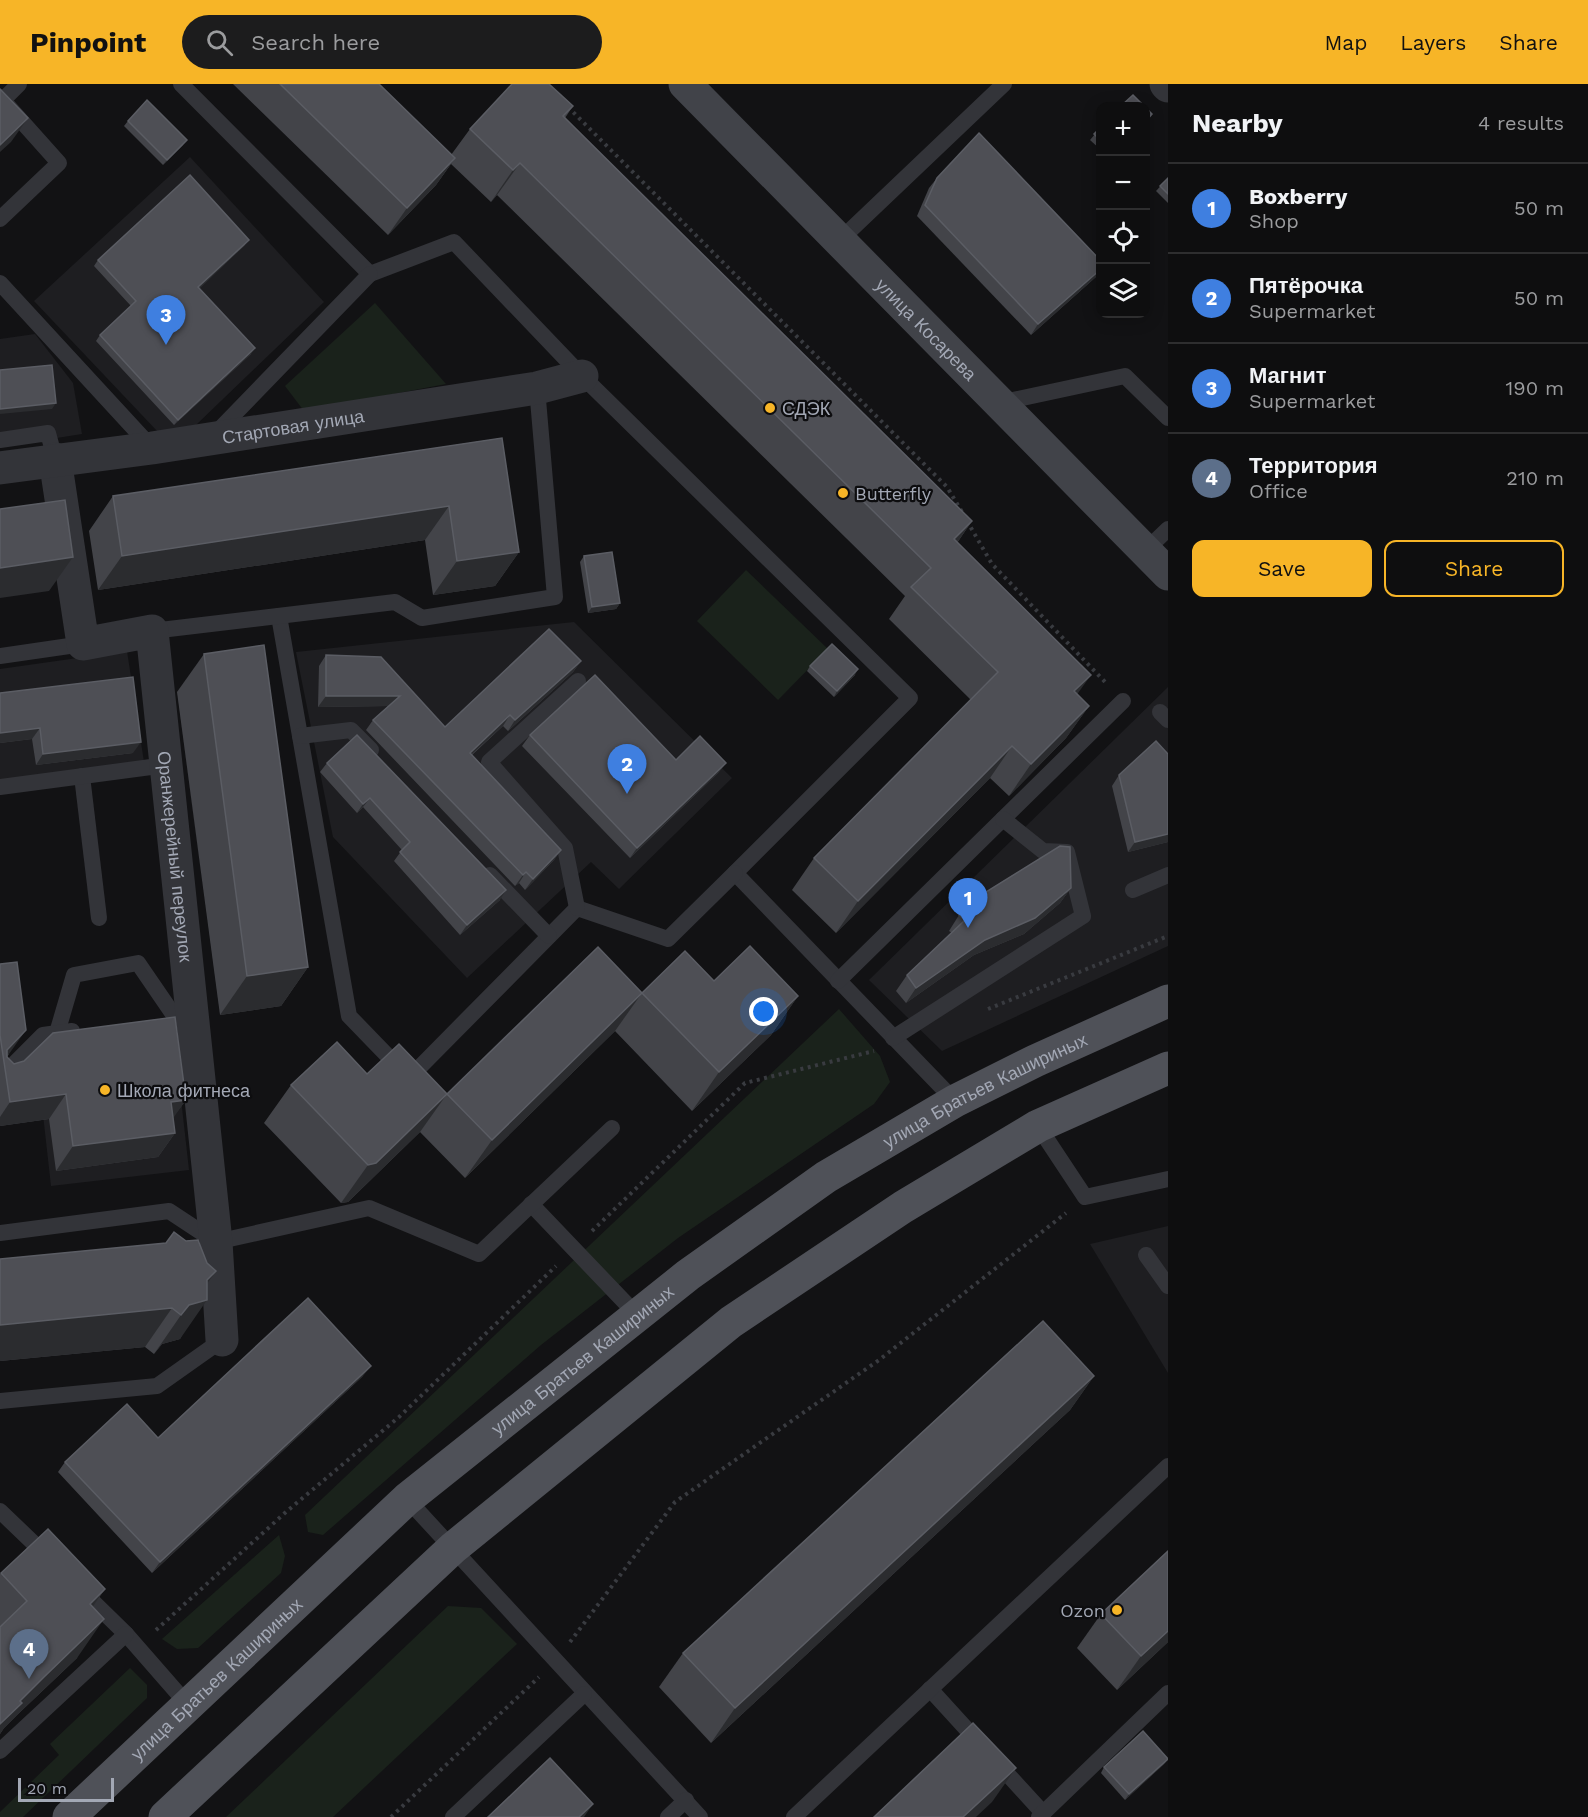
<!DOCTYPE html>
<meta charset="utf-8">
<style>
body{margin:0;font-family:"Work Sans",sans-serif;background:#1c1c1d;color:#f1f3f6}
.controls{position:absolute;right:18px;top:18px;display:grid;overflow:hidden;border-radius:12px;box-shadow:0 3px 15px #0003}
.controls button{width:54px;height:54px;display:grid;place-items:center;padding:0;border:0;border-bottom:2px solid #2e2e2f;background:#0e0e0f;color:#f1f3f6;font:30px sans-serif}
.scale{position:absolute;left:18px;bottom:15px;width:96px;box-sizing:border-box;padding-left:6px;border:3px solid #a3a8b5;border-top:0;font-size:16px;line-height:21px;white-space:nowrap;color:#a3a8b5;-webkit-text-stroke:4px #0d0d0f;paint-order:stroke}
.you{position:absolute;left:764px;top:928px;width:21px;height:21px;margin:-15px;border:4px solid #fff;border-radius:50%;background:#1a73e8;box-shadow:0 0 0 9px #1a73e833}
.badge{display:grid;place-items:center;width:39px;height:39px;border-radius:50%;background:#f7b527;color:#fff;font-size:20px;font-weight:700}
.pin{position:absolute;translate:-50% -50px;filter:drop-shadow(0 2px 3px #0008)}
.pin::after{content:'';position:absolute;top:32px;width:21px;height:18px;background:inherit;clip-path:polygon(0 0,100% 0,50% 100%)}
.list{margin:0;padding:0;list-style:none}
h2{display:flex;justify-content:space-between;align-items:center;height:78px;margin:0;padding:0 24px;font-size:26px}
h2 small{font-size:20px;font-weight:400;color:#9b9c9e}
.list li{display:grid;grid-template-columns:39px 1fr auto;gap:18px;align-items:center;box-sizing:border-box;height:90px;padding:0 24px;border-top:2px solid #2e2e2f}
.list b{display:block;font-size:22px;white-space:nowrap}
.list p{margin:0;font-size:20px;white-space:nowrap;color:#9b9c9e}
.list em{font-size:20px;font-style:normal;color:#9b9c9e}
.actions{display:flex;gap:12px;padding:18px 24px}
.actions a{flex:1;padding:14px 0;border:2px solid #f7b527;border-radius:12px;text-align:center;font-size:21px;color:#f7b527}
.actions .main{background:#f7b527;color:#111}
.icon{flex:none;width:33px;height:33px;fill:none;stroke:currentColor;stroke-width:2;stroke-linecap:round;stroke-linejoin:round}
.map{position:relative;flex:none;width:1168px;height:1733px;overflow:hidden}
header{display:flex;align-items:center;gap:36px;box-sizing:border-box;height:84px;padding:0 30px;background:#f7b527;color:#111}
header strong{font-size:28px}
nav{display:flex;gap:33px;margin-inline-start:auto;font-size:21px}
.search{width:420px;height:54px;background:#1c1c1d;display:flex;align-items:center;gap:15px;box-sizing:border-box;padding:0 21px;border-radius:33px;color:#9b9c9e;font-size:22px}
main{display:flex}
aside{flex:1;background:#0e0e0f}
.map>svg:first-child{display:block}
.built{fill:#1e1e21}
.green{fill:#1a221b}
.lines{fill:none;stroke-linecap:round;stroke-linejoin:round}
.path{stroke:#393b40;stroke-width:4;stroke-dasharray:3 4.5;stroke-linecap:butt}
.lane{stroke:#333439;stroke-width:16}
.street{stroke:#333439;stroke-width:33}
.secondary{stroke:#414349;stroke-width:33}
.primary{stroke:#4f5158;stroke-width:33}
.wall{fill:#434449}
.shaded-wall{fill:#2b2c2f}
.building{fill:#4e4f55;stroke:#5b5d64;stroke-width:1.5}
.poi-dot{fill:#f7b527;stroke:#0d0d0f;stroke-width:2}
.labels{text-anchor:middle;dominant-baseline:central;stroke-width:4.5;stroke-linejoin:round;paint-order:stroke}
.street-label{font-size:18px;fill:#a3a8b5;stroke:#0d0d0f}
.poi-label{font-size:18px;fill:#a3a8b5;stroke:#0d0d0f;text-anchor:start}
</style>
<header>
<strong>Pinpoint</strong>
<div class="search"><svg class="icon" aria-label="search" viewBox="0 0 24 24"><circle cx="10" cy="10" r="6"/><path d="M15 15l6 6"/></svg>Search here</div>
<nav><a>Map</a><a>Layers</a><a>Share</a></nav>
</header>
<main>
<div class="map">
<svg width="1168" height="1733" viewBox="0 0 1168 1733">
<rect width="100%" height="100%" fill="#121214"/>
<g class="built">
<polygon points="190,73 324,218 196,341 158,348 34,217"/>
<polygon points="35,250 73,299 82,350 0,363 0,255"/>
<polygon points="574,538 732,694 619,805 591,778 467,894 333,753 296,568"/>
<polygon points="127,567 144,678 0,696 0,585"/>
<polygon points="1168,603 1168,862 942,967 869,896"/>
<polygon points="174,952 189,1086 51,1102 36,968"/>
<polygon points="1168,1142 1168,1289 1090,1160"/>
</g>
<g class="green">
<polygon points="375,219 446,300 304,327 285,302"/>
<polygon points="746,486 828,565 778,616 697,537"/>
<polygon points="839,925 880,972 890,998 874,1020 678,1154 541,1261 323,1451 308,1448 305,1431"/>
<polygon points="279,1451 285,1472 281,1489 198,1564 177,1565 162,1555"/>
<polygon points="448,1522 481,1524 517,1560 333,1733 226,1733"/>
<polygon points="130,1584 147,1601 147,1614 23,1733 0,1733 0,1728 59,1671 50,1660"/>
</g>
<g class="lines">
<g class="path">
<polyline points="568,23 947,403 962,428"/>
<polyline points="967,437 992,480 1106,599"/>
<polyline points="988,925 1168,852"/>
<polyline points="592,1147 745,999 874,967"/>
<polyline points="156,1546 286,1428 399,1333 556,1182"/>
<polyline points="570,1558 675,1418 879,1276 1066,1129"/>
<polyline points="391,1733 539,1593"/>
</g>
<g class="lane">
<polyline points="181,0 370,190 454,158 582,292 910,614 735,789 955,1017"/>
<polyline points="0,13 59,79 0,135"/>
<polyline points="3,16 19,0"/>
<polyline points="839,157 1004,0"/>
<polyline points="0,199 152,364"/>
<polyline points="999,319 1125,292 1168,334"/>
<polyline points="214,351 370,190"/>
<polyline points="0,356 48,349 55,375"/>
<polyline points="1145,467 1168,445"/>
<polyline points="279,532 349,932 409,994 577,824 668,855 735,789"/>
<polyline points="152,547 395,518 422,534 555,513 537,304"/>
<polyline points="0,572 83,560"/>
<polyline points="1160,628 1168,636"/>
<polyline points="300,652 351,646 371,666"/>
<polyline points="82,692 99,834"/>
<polyline points="0,703 166,681"/>
<polyline points="490,791 549,852"/>
<polyline points="1133,806 1168,791"/>
<polyline points="577,824 565,764 489,678 578,597"/>
<polyline points="838,897 1123,617"/>
<polyline points="57,949 74,891 138,879 175,933"/>
<polyline points="893,954 1083,832 1067,768 1043,767 1003,735"/>
<polyline points="0,994 43,951 72,947"/>
<polyline points="1038,1042 1085,1113 1168,1095"/>
<polyline points="531,1120 637,1231"/>
<polyline points="0,1149 169,1127 216,1158 369,1124 479,1170 612,1044"/>
<polyline points="1146,1171 1168,1202"/>
<polyline points="0,1317 157,1302 222,1256"/>
<polyline points="407,1415 700,1733"/>
<polyline points="0,1427 49,1474"/>
<polyline points="80,1505 126,1550 188,1621"/>
<polyline points="930,1605 1043,1729"/>
<polyline points="0,1667 126,1550"/>
<polyline points="453,1733 584,1610"/>
<polyline points="668,1733 686,1716"/>
<polyline points="794,1733 1168,1382"/>
<polyline points="1039,1733 1168,1609"/>
</g>
<g class="street">
<polyline points="1166,0 1168,2"/>
<path id="s1" d="M55,375L83,560L152,547L216,1158L222,1256"/>
<path id="s2" d="M0,384L152,364L537,304L582,292"/>
</g>
<path class="secondary" id="s3" d="M685,0L1168,490"/>
<g class="primary">
<path id="s4" d="M69,1733L407,1415L688,1191L826,1093L955,1017L1035,977L1168,917"/>
<polyline points="165,1733 453,1464 731,1238 903,1123 1038,1042 1168,984"/>
</g>
</g>
<g class="wall">
<polygon points="233,0 378,0 451,71 470,45 573,22 565,34 972,437 957,459 1077,610 1089,622 1066,654 1009,712 990,694 836,849 792,806 814,774 971,616 889,535 905,512 497,111 491,118 451,80 436,101 388,151"/>
<polygon points="128,37 183,61 163,81 124,42"/>
<polygon points="1101,43 1101,66 1090,56"/>
<polygon points="937,94 1101,177 1101,187 1097,192 1031,251 917,132 929,104"/>
<polygon points="1168,94 1168,119 1156,107"/>
<polygon points="245,161 199,204 251,270 174,341 96,257 100,251 131,222 94,182 98,176"/>
<polygon points="502,354 519,468 495,502 433,511 425,456 98,506 89,447 113,412"/>
<polygon points="584,472 620,519 616,525 588,529 580,478"/>
<polygon points="204,570 308,883 281,922 220,931 177,608"/>
<polygon points="326,571 445,643 581,577 573,588 508,647 503,642 472,671 561,766 554,776 525,806 519,799 515,802 366,646 373,636 388,622 318,623 319,582"/>
<polygon points="810,582 855,591 834,613 807,587"/>
<polygon points="0,609 133,669 36,681 32,655 0,659"/>
<polygon points="530,651 676,676 726,679 718,689 630,774 522,662"/>
<polygon points="327,679 500,816 460,851 394,777 402,766 363,723 357,729 320,688"/>
<polygon points="1119,691 1168,758 1128,768 1112,702"/>
<polygon points="1071,804 1060,819 1024,850 974,871 906,919 896,907 907,891 952,849 949,847 959,831"/>
<polygon points="0,880 9,970 7,973 14,980 186,1016 173,1033 175,1049 158,1073 56,1087 49,1035 0,1042"/>
<polygon points="714,897 798,912 771,951 692,1027 615,947 465,1094 420,1048 348,1118 341,1119 264,1039 291,1001 367,990 447,1010 642,909"/>
<polygon points="0,1175 207,1179 216,1187 207,1199 180,1255 162,1260 154,1270 145,1263 0,1277"/>
<polygon points="363,1292 152,1489 58,1388 65,1378 158,1354"/>
<polygon points="1094,1292 1070,1326 711,1659 659,1603 683,1569"/>
<polygon points="48,1445 105,1505 92,1523 77,1574 17,1631 4,1644 0,1650 0,1490"/>
<polygon points="1168,1467 1168,1558 1117,1606 1077,1564 1101,1530"/>
<polygon points="1168,1675 1164,1680 1125,1716 1101,1689 1104,1683"/>
</g>
<g class="shaded-wall">
<polygon points="28,34 11,58 0,68 0,61"/>
<polygon points="187,56 183,61 163,81 167,76"/>
<polygon points="455,74 436,101 388,151 407,124"/>
<polygon points="520,79 497,111 491,118 513,86"/>
<polygon points="249,156 245,161 195,209 198,203"/>
<polygon points="1101,185 1101,187 1097,192 1031,251 1038,240"/>
<polygon points="255,264 251,270 174,341 178,336"/>
<polygon points="56,319 52,325 0,330 0,325"/>
<polygon points="449,422 425,456 98,506 122,472"/>
<polygon points="972,437 950,469 954,455"/>
<polygon points="519,468 495,502 433,511 457,477"/>
<polygon points="73,473 49,507 0,514 0,484"/>
<polygon points="620,519 616,525 588,529 592,523"/>
<polygon points="581,577 573,588 508,647 515,636"/>
<polygon points="858,585 855,591 834,613 837,607"/>
<polygon points="1091,591 1068,623 1074,607"/>
<polygon points="326,612 400,612 393,622 318,623"/>
<polygon points="1089,622 1066,654 1009,712 1031,680"/>
<polygon points="510,631 503,642 462,679 470,669"/>
<polygon points="40,644 32,655 0,659 0,649"/>
<polygon points="141,658 133,669 36,681 43,670"/>
<polygon points="1012,662 990,694 836,849 858,817"/>
<polygon points="726,679 718,689 630,774 637,764"/>
<polygon points="370,714 363,723 357,729 363,720"/>
<polygon points="1168,750 1168,758 1128,768 1135,758"/>
<polygon points="561,766 554,776 525,806 533,795"/>
<polygon points="526,788 519,799 515,802 523,791"/>
<polygon points="1071,804 1060,819 1024,850 974,871 906,919 916,904 985,856"/>
<polygon points="506,806 500,816 460,851 467,841"/>
<polygon points="308,883 281,922 220,931 247,892"/>
<polygon points="642,909 615,947 465,1094 492,1056"/>
<polygon points="798,912 771,951 692,1027 719,988"/>
<polygon points="26,946 9,970 4,976 7,966"/>
<polygon points="66,1010 49,1035 0,1042 0,1033 10,1018"/>
<polygon points="447,1010 420,1048 348,1118 341,1119 368,1081"/>
<polygon points="186,1016 169,1040 171,1018"/>
<polygon points="175,1049 158,1073 56,1087 73,1062"/>
<polygon points="216,1187 193,1220 207,1216 180,1255 162,1260 154,1270 181,1231 207,1196"/>
<polygon points="172,1224 145,1263 0,1277 0,1241"/>
<polygon points="371,1282 363,1292 152,1489 160,1478"/>
<polygon points="1094,1292 1070,1326 711,1659 735,1624"/>
<polygon points="105,1505 78,1544 90,1520"/>
<polygon points="104,1535 77,1574 17,1631 4,1644 0,1650 0,1640 20,1617 44,1593"/>
<polygon points="1168,1547 1168,1558 1117,1606 1141,1572"/>
<polygon points="1168,1675 1164,1680 1125,1716 1129,1710"/>
<polygon points="1016,1684 992,1718 976,1733 963,1733"/>
<polygon points="593,1720 584,1733 579,1733"/>
</g>
<g class="building">
<polygon points="280,0 379,0 455,74 407,124"/>
<polygon points="512,0 549,0 573,22 563,32 972,437 954,455 1091,591 1074,607 1089,622 1031,680 1012,662 858,817 814,774 998,588 911,503 931,484 520,79 513,86 470,45"/>
<polygon points="0,5 28,34 0,61"/>
<polygon points="1133,11 1144,22 1121,22"/>
<polygon points="147,16 187,56 167,76 128,37"/>
<polygon points="1146,24 1152,30 1146,37"/>
<polygon points="1101,43 1101,57 1094,50"/>
<polygon points="979,49 1101,177 1101,185 1038,240 925,121 937,94"/>
<polygon points="190,91 249,156 198,203 255,264 178,336 100,251 136,217 98,176"/>
<polygon points="1168,94 1168,110 1160,102"/>
<polygon points="52,281 56,319 0,325 0,286"/>
<polygon points="502,354 519,468 457,477 449,422 122,472 113,412"/>
<polygon points="65,416 73,473 0,484 0,425"/>
<polygon points="612,468 620,519 592,523 584,472"/>
<polygon points="549,545 581,577 515,636 510,631 470,669 561,766 533,795 526,788 523,791 373,636 400,612 326,612 326,571 381,573 445,643"/>
<polygon points="832,560 858,585 837,607 810,582"/>
<polygon points="264,561 308,883 247,892 204,570"/>
<polygon points="595,591 676,676 700,652 726,679 637,764 530,651"/>
<polygon points="133,593 141,658 43,670 40,644 0,649 0,609"/>
<polygon points="357,651 506,806 467,841 400,768 410,758 370,714 363,720 327,679"/>
<polygon points="1156,657 1168,670 1168,750 1135,758 1119,691"/>
<polygon points="1060,762 1070,763 1071,804 1035,834 985,856 916,904 907,891 965,836 959,831 981,811"/>
<polygon points="750,862 798,912 719,988 642,909 685,867 714,897"/>
<polygon points="598,863 642,909 492,1056 447,1010"/>
<polygon points="17,878 26,946 7,966 7,973 14,980 24,977 53,949 175,933 186,1016 171,1018 175,1049 73,1062 66,1010 10,1018 0,951 0,880"/>
<polygon points="337,958 367,990 399,960 447,1010 376,1079 368,1081 291,1001"/>
<polygon points="174,1148 186,1157 198,1156 207,1179 216,1187 207,1196 207,1216 189,1221 181,1231 172,1224 0,1241 0,1175 166,1159"/>
<polygon points="308,1214 371,1282 160,1478 65,1378 127,1320 158,1354"/>
<polygon points="1043,1237 1094,1292 735,1624 683,1569"/>
<polygon points="48,1445 105,1505 90,1520 104,1535 44,1593 20,1617 22,1619 0,1640 0,1543 27,1517 1,1489"/>
<polygon points="1168,1467 1168,1547 1141,1572 1101,1530"/>
<polygon points="973,1639 1016,1684 963,1733 874,1733"/>
<polygon points="1143,1647 1168,1675 1129,1710 1104,1683"/>
<polygon points="550,1674 593,1720 579,1733 488,1733"/>
</g>
<g class="poi-dot">
<circle cx="770" cy="324" r="6"/>
<circle cx="843" cy="409" r="6"/>
<circle cx="105" cy="1006" r="6"/>
<circle cx="1117" cy="1526" r="6"/>
</g>
<g class="labels">
<g class="street-label">
<text stroke="none"><textPath href="#s3" startOffset="344">улица Косарева</textPath></text>
<text stroke="none"><textPath href="#s2" startOffset="296">Стартовая улица</textPath></text>
<text stroke="none"><textPath href="#s1" startOffset="484">Оранжерейный переулок</textPath></text>
<text stroke="none"><textPath href="#s4" startOffset="1174">улица Братьев Кашириных</textPath></text>
<text stroke="none"><textPath href="#s4" startOffset="688">улица Братьев Кашириных</textPath></text>
<text stroke="none"><textPath href="#s4" startOffset="202">улица Братьев Кашириных</textPath></text>
</g>
<g class="poi-label">
<text x="782" y="324">СДЭК</text>
<text x="855" y="409">Butterfly</text>
<text x="117" y="1006">Школа фитнеса</text>
<text x="1105" y="1526" text-anchor="end">Ozon</text>
</g>
</g>
</svg>
<div class="controls">
<button>+</button>
<button>−</button>
<button><svg class="icon" aria-label="locate" viewBox="0 0 24 24"><circle cx="12" cy="12" r="6"/><path d="M12 2v4M12 18v4M2 12h4M18 12h4"/></svg></button>
<button><svg class="icon" aria-label="layers" viewBox="0 0 24 24"><path d="M12 4l9 5-9 5-9-5zM3 14l9 5 9-5"/></svg></button>
</div>
<div class="scale">20 m</div>
<div class="you"></div>
<div class="pin badge" style="left:968px;top:844px;background:#3f7fe0">1</div>
<div class="pin badge" style="left:627px;top:710px;background:#3f7fe0">2</div>
<div class="pin badge" style="left:166px;top:261px;background:#3f7fe0">3</div>
<div class="pin badge" style="left:29px;top:1595px;background:#5c6f8a">4</div>
</div>
<aside>
<h2>Nearby<small>4 results</small></h2>
<ul class="list">
<li><span class="badge" style="background:#3f7fe0">1</span><div><b>Boxberry</b><p>Shop</p></div><em>50 m</em></li>
<li><span class="badge" style="background:#3f7fe0">2</span><div><b>Пятёрочка</b><p>Supermarket</p></div><em>50 m</em></li>
<li><span class="badge" style="background:#3f7fe0">3</span><div><b>Магнит</b><p>Supermarket</p></div><em>190 m</em></li>
<li><span class="badge" style="background:#5c6f8a">4</span><div><b>Территория</b><p>Office</p></div><em>210 m</em></li>
</ul>
<div class="actions"><a class="main">Save</a><a>Share</a></div>
</aside>
</main>
